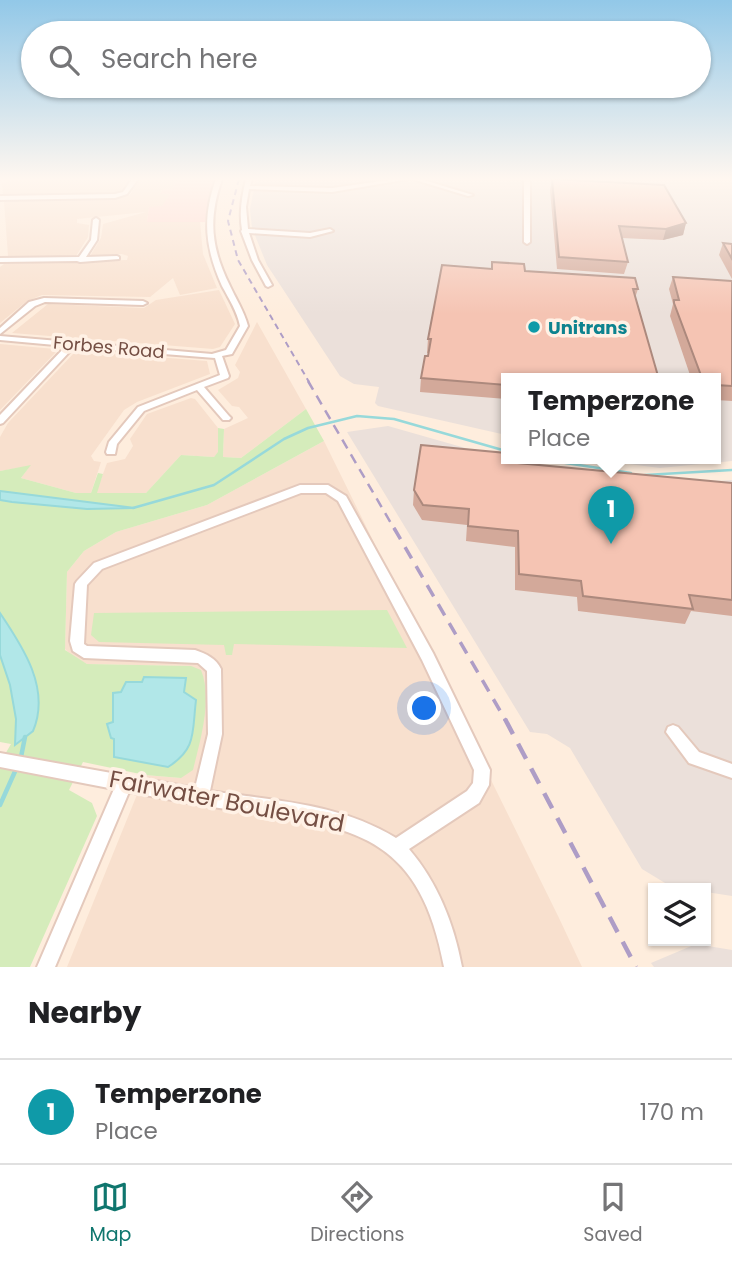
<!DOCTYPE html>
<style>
body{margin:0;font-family:Poppins,sans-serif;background:#f2f2f2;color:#202124}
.controls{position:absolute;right:21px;bottom:21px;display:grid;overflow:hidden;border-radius:0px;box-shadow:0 2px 5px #0004}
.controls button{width:63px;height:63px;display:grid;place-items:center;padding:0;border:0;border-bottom:2px solid #e0e0e0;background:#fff;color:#202124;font:35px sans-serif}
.you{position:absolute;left:425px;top:709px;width:24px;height:24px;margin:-18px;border:5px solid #fff;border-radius:50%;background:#1a73e8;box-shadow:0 0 0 10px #1a73e833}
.badge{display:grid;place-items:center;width:46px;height:46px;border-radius:50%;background:#0f766e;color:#fff;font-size:23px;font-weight:700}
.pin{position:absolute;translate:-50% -58px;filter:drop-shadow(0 2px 4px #0008)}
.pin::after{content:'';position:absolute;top:37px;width:24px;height:21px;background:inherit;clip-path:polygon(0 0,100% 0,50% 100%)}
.popup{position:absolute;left:501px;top:373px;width:220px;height:91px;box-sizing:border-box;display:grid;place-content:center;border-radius:0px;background:#fff;filter:drop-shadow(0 2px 5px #0005);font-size:23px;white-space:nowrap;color:#757577}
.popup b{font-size:26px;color:#202124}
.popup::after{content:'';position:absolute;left:50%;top:100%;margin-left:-14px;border:14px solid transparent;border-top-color:#fff}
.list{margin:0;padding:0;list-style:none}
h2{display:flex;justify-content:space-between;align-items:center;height:91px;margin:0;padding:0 28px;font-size:30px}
h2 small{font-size:23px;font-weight:400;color:#757577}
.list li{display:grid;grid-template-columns:46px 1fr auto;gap:21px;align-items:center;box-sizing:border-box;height:105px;padding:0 28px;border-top:2px solid #e0e0e0}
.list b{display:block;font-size:26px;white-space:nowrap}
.list p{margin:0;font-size:23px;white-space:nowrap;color:#757577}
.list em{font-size:23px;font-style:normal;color:#757577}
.icon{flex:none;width:38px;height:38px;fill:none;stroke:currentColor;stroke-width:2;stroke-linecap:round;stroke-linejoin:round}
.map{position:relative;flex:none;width:732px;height:967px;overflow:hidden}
.search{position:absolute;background:#fff;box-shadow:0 2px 5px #0004;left:21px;right:21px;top:21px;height:77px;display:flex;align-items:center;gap:18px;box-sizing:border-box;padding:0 24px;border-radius:38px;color:#757577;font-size:26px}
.sheet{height:196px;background:#fff}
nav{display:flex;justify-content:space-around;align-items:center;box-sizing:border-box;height:98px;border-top:2px solid #e0e0e0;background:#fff;font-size:19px;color:#757577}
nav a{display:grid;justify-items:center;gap:4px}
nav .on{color:#0f766e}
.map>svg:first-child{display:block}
.residential{fill:#f8e0ce}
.commercial{fill:#ffd8d0}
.industrial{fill:#ebe0da}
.green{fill:#d5ecbb}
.water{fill:#b1e7e8;stroke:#97d9da;stroke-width:2}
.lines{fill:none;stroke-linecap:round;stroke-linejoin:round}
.stream-far1{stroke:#97d9da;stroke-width:2.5}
.stream{stroke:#97d9da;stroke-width:4.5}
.street-casing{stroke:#e4c9bc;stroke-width:4}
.street{fill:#fff;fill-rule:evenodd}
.rail-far3{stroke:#ae9dc6;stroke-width:2;stroke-dasharray:6 4.5;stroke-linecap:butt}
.rail-far2{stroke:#ae9dc6;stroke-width:2.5;stroke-dasharray:10 7;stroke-linecap:butt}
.rail-far1{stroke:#ae9dc6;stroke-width:3.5;stroke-dasharray:13 9;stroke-linecap:butt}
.rail{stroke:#ae9dc6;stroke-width:4.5;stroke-dasharray:17 11;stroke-linecap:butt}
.wall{fill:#d3a99a}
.shaded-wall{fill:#ac897d}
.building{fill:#f5c4b3;stroke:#ac897d;stroke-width:2}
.culture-dot{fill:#0f9aa8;stroke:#fff1e5;stroke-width:2.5}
.labels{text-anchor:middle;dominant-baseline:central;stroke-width:7;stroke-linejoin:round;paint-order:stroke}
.far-culture-label{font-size:18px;font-weight:bold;fill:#0d838f;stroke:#fff1e5;text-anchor:start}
.far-street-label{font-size:18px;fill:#754f44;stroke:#fff1e5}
.near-street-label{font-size:24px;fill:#754f44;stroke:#fff1e5}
</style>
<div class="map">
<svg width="732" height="967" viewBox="0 0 732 967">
<rect width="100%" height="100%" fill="#feeddd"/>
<g class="residential">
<polygon points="177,180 172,189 162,190 160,193 170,194 162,207 149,207 147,221 200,222 203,254 217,288 180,295 173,278 150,297 42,295 27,301 0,323 0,267 4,264 127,260 128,256 122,254 90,256 101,238 103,224 146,212 77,219 77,223 89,225 88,237 76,256 12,258 8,256 4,201 114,199 130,195 139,181"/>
<polygon points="10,181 126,180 128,181 119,193 113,195 3,195 2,183"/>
<polygon points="219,290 235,324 220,347 213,349 12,333 48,304 144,308 156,300"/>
<polygon points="257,322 306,409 241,458 223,457 224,429 248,418 239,407 232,406 218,390 238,378 240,372 235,365"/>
<polygon points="0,344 55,349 56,352 0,410"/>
<polygon points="80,351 207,361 210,374 137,402 124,410 91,456 94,461 101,462 91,493 76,493 21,478 30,466 0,471 0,437 8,423 74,353"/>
<polygon points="191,398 195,399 218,428 218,453 214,457 181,455 146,493 96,493 107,463 125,459 133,446 130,439 147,414"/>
<polygon points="324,441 559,918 582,967 67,967 145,775 181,778 191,666 87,664 71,655 65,649 67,572 84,551 116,532 207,505"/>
</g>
<polygon class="commercial" points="178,179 216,180 205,222 147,222 149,207 162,206 170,194 160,194 162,190 172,189"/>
<g class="industrial">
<polygon points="256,179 732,180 732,461 660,468 581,458 716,458 716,378 506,378 506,435 378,406 375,403 379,387 354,384 340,376 267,265 252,228 250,209"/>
<polygon points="388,426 528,466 659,484 732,480 732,896 706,892 706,888 670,886 642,869 570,748 547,734 530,732 347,432"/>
<polygon points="696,944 732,950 732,967 654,967 651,963"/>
</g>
<g class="green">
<path d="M306,409L324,441L207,505L116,532L84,551L67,572L65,650L87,664L191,666L201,670C213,699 200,741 193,770L181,778L145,775L83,762L69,790L92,803L97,816L30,967H0V763L11,744L0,742V471L31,465L21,478L76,493H91L98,473L103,474L97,493H146L181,455L214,457L218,452V428L224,429L223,457L241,458Z"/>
<polygon points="387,610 407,648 234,644 232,655 226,655 224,645 99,642 91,635 94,613"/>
</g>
<g class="water">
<polygon points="0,491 135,508 87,509 12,502 0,500"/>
<path d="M0,613C23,647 51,689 33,731L15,745L16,719L10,685L0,655Z"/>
<path d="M144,677L186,678L184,692L196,700C192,732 197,749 168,767L114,757V739L111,738L107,724L113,722V693L121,692L126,682H142Z"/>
</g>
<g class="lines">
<g class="stream-far1">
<polyline points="533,458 631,473"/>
<polyline points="645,475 732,470"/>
<polyline points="133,508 214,485 284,439 308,428 357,416 394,419 506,451"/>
</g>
<g class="stream">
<polyline points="21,757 25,737"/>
<polyline points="0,805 17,767"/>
</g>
<defs>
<g id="street">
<polygon points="132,179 138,179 127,194 115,198 0,200 0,196 115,194 123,192"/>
<path d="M216,179H222C208,219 211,248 230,286C236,299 244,311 248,326L232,354L222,356L229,376L228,378L204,387L229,416L231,418L229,420H223L197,390L144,411L117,444L115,454H107L106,452L109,442L138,407L220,375L215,358L74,347L3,423L0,424V415L66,346L0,340V336L212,354L226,350L240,326C237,311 229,299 222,286C205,248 202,218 216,179Z"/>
<path d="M246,179H252L250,186L332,188L396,179H409L332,192L249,189L246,207L248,229L310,233L330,229L333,231L310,237L249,233L258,260L272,285L268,287L266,286L252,260L241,231L242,230C239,212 242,196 246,179Z"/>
<polygon points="412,179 420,179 473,195 468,196"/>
<polygon points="524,179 530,179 530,242 527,244 524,242"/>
<polygon points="96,218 99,220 97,240 86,257 117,256 119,257 119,259 80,262 77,261 0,262 0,258 79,257 91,240 93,220"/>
<polygon points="44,298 143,301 147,303 143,305 45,302 35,306 0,334 0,328 29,302"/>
<path d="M300,485H328L346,496L433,653L490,770L489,785L479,803L409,849C438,883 454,924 462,967H444C420,837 356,826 240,811C203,806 166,799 129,792L55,967H37L114,789L0,767V753L195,788L208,734L207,671L198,663L84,658L73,651L70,641L75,584L77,581L94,563ZM301,493H326L338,501L422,660L474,770L473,783L467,791L396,838C339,803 275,801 210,791L222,734L221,669C216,658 206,654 195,650L87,646L84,644L87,585L102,569Z"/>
<polygon points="673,725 678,727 699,752 732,764 732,778 689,763 666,732 668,727"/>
</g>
</defs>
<use href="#street" class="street-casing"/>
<use href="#street" class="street"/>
<polyline class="rail-far3" points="239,179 228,221 238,260 309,382"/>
<polyline class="rail-far2" points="308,381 395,530"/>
<polyline class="rail-far1" points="394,528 506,721"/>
<polyline class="rail" points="505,719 636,967"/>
</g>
<g class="wall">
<polygon points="552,179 686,223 683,235 663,240 622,238 628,262 624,274 557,269 550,190"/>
<polygon points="723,243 732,244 732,279 719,255"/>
<polygon points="525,271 638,289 635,298 657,378 506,378 506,399 420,392 421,378 429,353 427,353 428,339"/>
<polygon points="673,277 732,281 732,401 716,400 716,378 691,378 670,316 673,304 669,289"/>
<polygon points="518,463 732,483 732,616 691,611 685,624 578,611 577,597 515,590 515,547 466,541 467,525 422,520 413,505 414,490"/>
</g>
<polygon class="shaded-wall" points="686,223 683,235 663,240 666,229"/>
<g class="building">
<polygon points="552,179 664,185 686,223 666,229 619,226 628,262 559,257"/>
<polygon points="723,243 732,244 732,259"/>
<polygon points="492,262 524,264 525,271 635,278 638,289 633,289 658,376 655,378 637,378 607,375 608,378 506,378 506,385 421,378 425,356 428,356 431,339 428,339 442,265 492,269"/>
<polygon points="673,277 732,281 732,386 716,385 716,378 702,378 674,303 674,300 679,300"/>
<polygon points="421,445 506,453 506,458 518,458 518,463 732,483 732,600 689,595 693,609 583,596 581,581 519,574 518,531 468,526 469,509 423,505 414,490"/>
</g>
<linearGradient id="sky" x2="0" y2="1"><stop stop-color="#92c8e8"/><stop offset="0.57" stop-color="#fff7f0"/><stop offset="1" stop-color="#fff7f0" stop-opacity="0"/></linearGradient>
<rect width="732" height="314" fill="url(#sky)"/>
<circle class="culture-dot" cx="534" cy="327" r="7"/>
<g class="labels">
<g class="far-culture-label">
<text x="548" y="327">Unitrans</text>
</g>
<g class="far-street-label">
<text transform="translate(109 347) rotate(5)">Forbes Road</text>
</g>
<g class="near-street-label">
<text transform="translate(227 801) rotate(11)">Fairwater Boulevard</text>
</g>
</g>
</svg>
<div class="controls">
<button><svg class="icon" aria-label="layers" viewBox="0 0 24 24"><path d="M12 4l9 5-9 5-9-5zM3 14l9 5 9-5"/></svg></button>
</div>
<div class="you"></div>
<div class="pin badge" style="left:611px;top:544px;background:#0f9aa8">1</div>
<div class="popup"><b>Temperzone</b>Place</div>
<div class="search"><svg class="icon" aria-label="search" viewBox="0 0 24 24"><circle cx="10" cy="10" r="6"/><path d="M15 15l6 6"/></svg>Search here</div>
</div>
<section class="sheet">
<h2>Nearby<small></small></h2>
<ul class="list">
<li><span class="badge" style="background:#0f9aa8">1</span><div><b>Temperzone</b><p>Place</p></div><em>170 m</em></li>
</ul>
</section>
<nav>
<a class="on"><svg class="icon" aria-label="map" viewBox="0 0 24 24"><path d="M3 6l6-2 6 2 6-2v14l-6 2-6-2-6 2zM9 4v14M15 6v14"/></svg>Map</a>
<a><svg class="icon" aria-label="directions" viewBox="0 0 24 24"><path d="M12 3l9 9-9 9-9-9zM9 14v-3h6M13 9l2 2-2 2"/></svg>Directions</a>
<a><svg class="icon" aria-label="saved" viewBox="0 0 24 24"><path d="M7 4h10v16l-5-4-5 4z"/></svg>Saved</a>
</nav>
